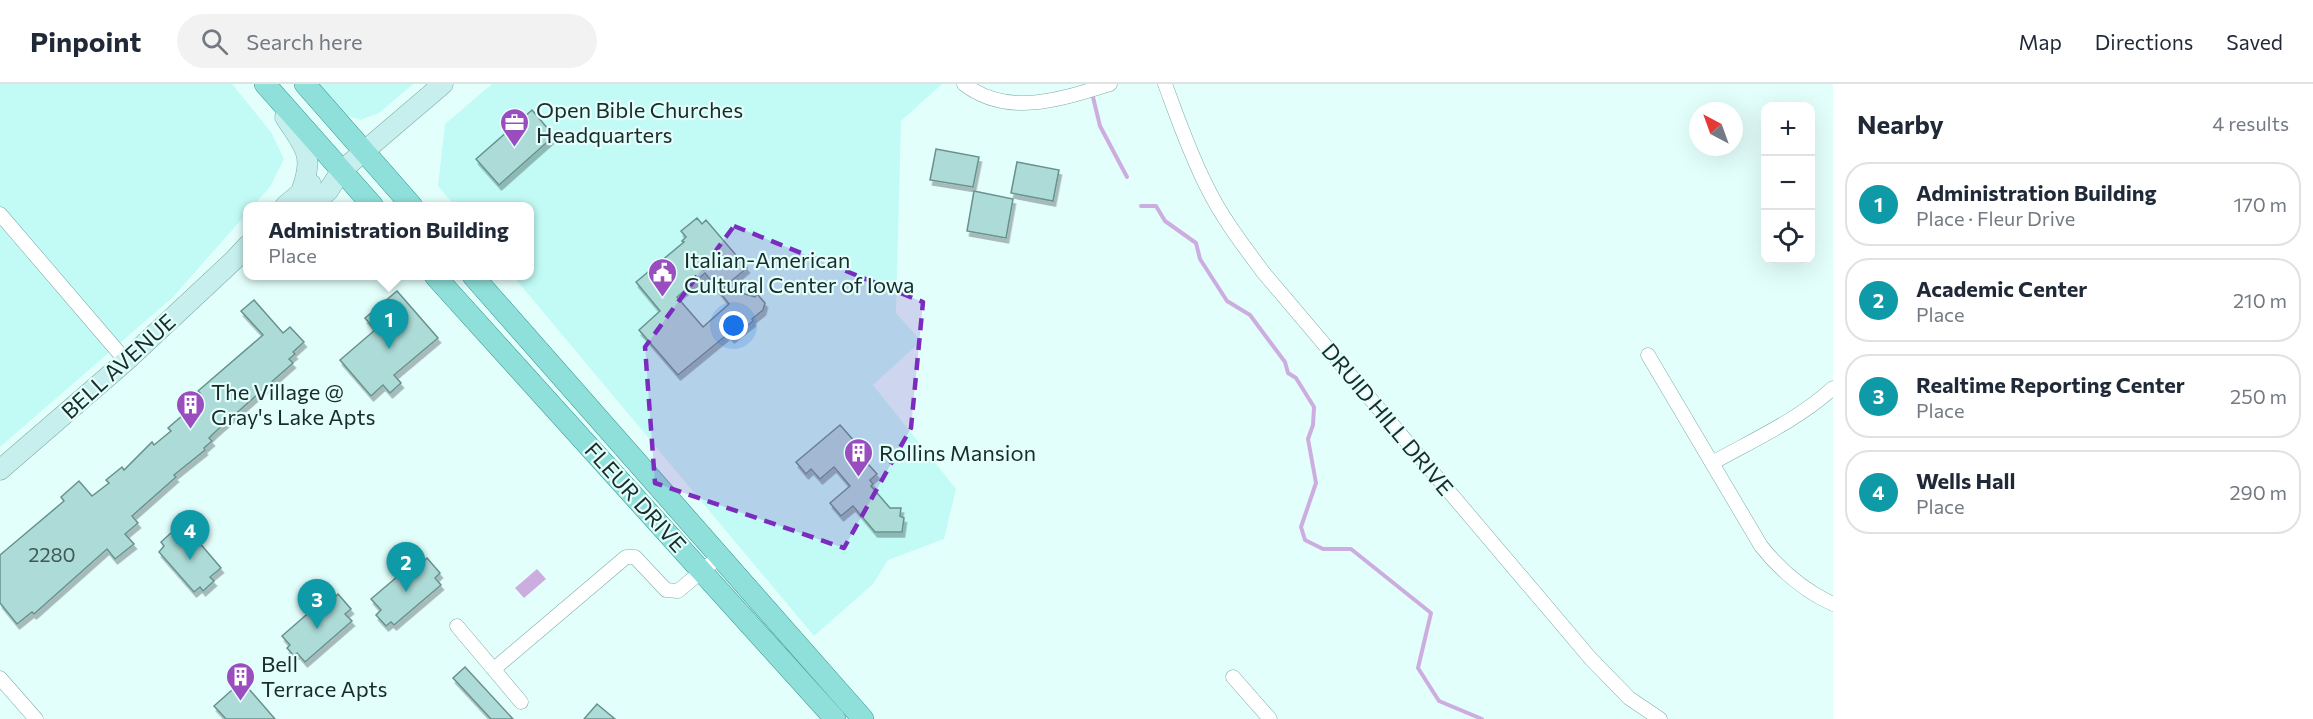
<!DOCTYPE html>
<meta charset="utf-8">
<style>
body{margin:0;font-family:Commissioner,sans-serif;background:#f2f2f3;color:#1f2937}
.controls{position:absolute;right:18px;top:18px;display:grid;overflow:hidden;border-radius:12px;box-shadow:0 6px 24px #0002}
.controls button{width:54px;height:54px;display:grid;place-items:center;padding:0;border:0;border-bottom:2px solid #e0e1e3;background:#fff;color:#1f2937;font:30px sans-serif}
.compass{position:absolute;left:1689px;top:18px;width:54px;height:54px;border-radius:50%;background:#fff;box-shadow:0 6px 24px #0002;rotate:319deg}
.you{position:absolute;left:734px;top:242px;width:21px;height:21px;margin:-15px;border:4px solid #fff;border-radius:50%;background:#1a73e8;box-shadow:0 0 0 9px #1a73e833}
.badge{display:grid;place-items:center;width:39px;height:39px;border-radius:50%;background:#994dbf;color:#fff;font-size:20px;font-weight:700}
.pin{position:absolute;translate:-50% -50px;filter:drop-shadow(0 2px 3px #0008)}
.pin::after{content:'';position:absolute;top:32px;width:21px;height:18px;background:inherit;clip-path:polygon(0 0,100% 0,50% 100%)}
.popup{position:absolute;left:243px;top:118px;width:291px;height:78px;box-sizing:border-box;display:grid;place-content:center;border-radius:12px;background:#fff;filter:drop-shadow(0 2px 4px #0005);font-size:20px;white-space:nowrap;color:#747a83}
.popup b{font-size:22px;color:#1f2937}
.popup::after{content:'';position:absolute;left:50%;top:100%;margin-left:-12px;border:12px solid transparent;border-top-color:#fff}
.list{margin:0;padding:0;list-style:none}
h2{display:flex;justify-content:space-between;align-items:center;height:78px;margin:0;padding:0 24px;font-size:26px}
h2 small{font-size:20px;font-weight:400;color:#747a83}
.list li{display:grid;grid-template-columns:39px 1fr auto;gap:18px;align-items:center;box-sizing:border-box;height:84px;margin:0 12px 12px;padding:0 12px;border:2px solid #e0e1e3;border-radius:24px}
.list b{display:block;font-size:22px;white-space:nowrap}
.list p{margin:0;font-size:20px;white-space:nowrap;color:#747a83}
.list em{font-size:20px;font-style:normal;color:#747a83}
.icon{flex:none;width:33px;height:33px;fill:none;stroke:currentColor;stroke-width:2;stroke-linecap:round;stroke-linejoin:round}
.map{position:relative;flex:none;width:1833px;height:635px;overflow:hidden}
header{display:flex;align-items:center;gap:36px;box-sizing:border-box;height:84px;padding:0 30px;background:#fff;border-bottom:2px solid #e0e1e3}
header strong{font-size:28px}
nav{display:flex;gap:33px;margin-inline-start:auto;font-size:21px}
.search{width:420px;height:54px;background:#f2f2f3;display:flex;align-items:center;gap:15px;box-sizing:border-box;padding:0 21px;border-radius:33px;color:#747a83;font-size:22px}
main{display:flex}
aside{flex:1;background:#fff}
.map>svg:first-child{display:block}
.built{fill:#c2fbf5}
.water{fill:#cdade0}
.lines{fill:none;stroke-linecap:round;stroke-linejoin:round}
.stream{stroke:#cdade0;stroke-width:4}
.building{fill:#addbd7;stroke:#67928e;stroke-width:1.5;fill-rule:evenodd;filter:url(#shadow)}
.street-casing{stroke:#7faba7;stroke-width:15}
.secondary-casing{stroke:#7faba7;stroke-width:21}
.primary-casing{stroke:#36938d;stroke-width:22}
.street{stroke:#fff;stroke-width:14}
.secondary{stroke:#c7efed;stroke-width:20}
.primary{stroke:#8fe0db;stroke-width:21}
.marked{fill:#7b2cbf;fill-opacity:0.2;stroke:#7b2cbf;stroke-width:4.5;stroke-dasharray:12 8;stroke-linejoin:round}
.labels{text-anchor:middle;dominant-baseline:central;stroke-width:4.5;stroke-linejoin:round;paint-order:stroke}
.number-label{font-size:20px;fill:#3f5855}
.poi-label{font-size:22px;fill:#1a2c2a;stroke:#e3fffc;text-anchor:start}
.street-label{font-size:22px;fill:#1a2c2a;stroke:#e3fffc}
</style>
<header>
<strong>Pinpoint</strong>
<div class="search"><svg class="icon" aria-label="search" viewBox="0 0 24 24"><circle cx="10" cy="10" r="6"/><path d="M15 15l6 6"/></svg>Search here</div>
<nav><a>Map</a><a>Directions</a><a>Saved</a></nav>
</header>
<main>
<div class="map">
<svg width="1833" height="635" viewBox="0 0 1833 635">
<defs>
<filter id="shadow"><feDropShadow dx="2.5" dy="5" stdDeviation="0" flood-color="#0004"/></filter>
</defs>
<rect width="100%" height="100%" fill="#e3fffc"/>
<g class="built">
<polygon points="0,0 232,0 271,48 284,75 270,103 253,122 248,122 248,128 173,213 0,363"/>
<polygon points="305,0 413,0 379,29 360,36 342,30"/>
<polygon points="492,0 942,0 901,37 896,229 921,257 873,301 956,405 944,455 888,476 873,500 814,552 513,192 530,192 530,122 455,122 438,102 445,40"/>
</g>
<polygon class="water" points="537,485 546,495 524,514 515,504"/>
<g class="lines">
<g class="stream">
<polyline points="1092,9 1100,42 1127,93"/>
<polyline points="1141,122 1156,122 1165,137 1196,159 1200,175 1227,217 1250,231 1285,278 1288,289 1296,294 1314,323 1313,341 1308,355 1316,399 1301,443 1305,456 1323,465 1351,465 1431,529 1418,584 1439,617 1482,635"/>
</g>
</g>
<g class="building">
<polygon points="532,26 554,52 499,101 476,75"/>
<polygon points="936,65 979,73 973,103 930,96"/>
<polygon points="1017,78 1059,86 1053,117 1011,109"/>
<polygon points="974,107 1013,115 1006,154 967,147"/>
<path d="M697,134L702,140L706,136L747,184L723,204L755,213L757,210L765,219L763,226L752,235L753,237L732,254L728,250L678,291L639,246L660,227L636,198L684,158L682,157L686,153L681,147ZM705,189L729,220L703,243L677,213Z"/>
<polygon points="397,207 438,254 394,291 401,299 390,309 383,301 371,312 340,276 375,246 365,234"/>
<polygon points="254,216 283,249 290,243 304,258 293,268 295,270 289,275 293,279 214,349 209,354 212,357 204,364 205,366 174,391 176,393 132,432 138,439 125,450 134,460 115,475 107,465 34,530 32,528 17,540 0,519 0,471 64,417 61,413 79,397 92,412 109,399 106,396 122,383 124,386 152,358 154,361 171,347 168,344 183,331 186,333 201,320 195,314 200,309 198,307 263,251 241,227"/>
<polygon points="840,341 856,359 855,360 861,368 859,370 877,390 870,396 873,400 871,402 890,424 901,424 900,432 904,434 902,448 875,448 853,422 841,432 830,419 850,402 834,383 820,395 811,385 806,390 796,378"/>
<polygon points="186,443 221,484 210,493 214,497 203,507 200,503 194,508 159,468 164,462 161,458 172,448 176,452"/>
<polygon points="427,474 440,489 435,494 441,501 394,541 391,538 386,542 376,531 381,526 371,515 418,475 422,479"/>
<polygon points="338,510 351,525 345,530 352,537 305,578 297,569 294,572 287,564 290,561 282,552 329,511 333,515"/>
<polygon points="465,583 513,635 491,635 453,594"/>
<polygon points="242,597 275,635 226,635 214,622"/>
<polygon points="597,620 615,635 584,635"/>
</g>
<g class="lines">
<defs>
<g id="street">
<path d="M964,0C1008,34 1062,15 1110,0"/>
<path d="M1165,0C1178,35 1190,70 1207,103C1222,134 1243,161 1263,188L1591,575L1629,614L1660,635"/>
<polyline points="0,130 126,277"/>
<path d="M1648,271L1761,462C1781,487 1804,507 1833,520"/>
<path d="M1712,379C1753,356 1798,336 1833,304"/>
<polyline points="457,542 521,618"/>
<polyline points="494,585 626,473 635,473 666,506 678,507 720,472"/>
<polyline points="1233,593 1270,635"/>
<polyline points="0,594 36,635"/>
</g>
<g id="secondary">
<path d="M285,33C305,64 315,70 301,108"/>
<polyline points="285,122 311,100"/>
<polyline points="310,122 328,107 341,87 443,0"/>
<polyline points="0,386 126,277 234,176 248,161"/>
</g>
<g id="primary">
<polyline points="265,0 373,122"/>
<polyline points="305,0 412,122"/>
<polyline points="435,192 835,635"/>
<polyline points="473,192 863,635"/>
</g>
</defs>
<use href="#street" class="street-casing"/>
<use href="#secondary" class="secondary-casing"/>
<use href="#primary" class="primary-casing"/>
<use href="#street" class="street"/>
<use href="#secondary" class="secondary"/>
<use href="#primary" class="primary"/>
</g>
<path class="marked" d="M734,142L923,218L911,344L844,464L655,399L645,263Z"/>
<defs>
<symbol id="office-pin" viewBox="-11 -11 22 30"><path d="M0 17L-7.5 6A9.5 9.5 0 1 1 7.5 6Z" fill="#994dbf" stroke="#e3fffc"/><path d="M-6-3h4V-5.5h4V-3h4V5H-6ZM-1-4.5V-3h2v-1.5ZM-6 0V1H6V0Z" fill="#fff"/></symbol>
<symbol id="civic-pin" viewBox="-11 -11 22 30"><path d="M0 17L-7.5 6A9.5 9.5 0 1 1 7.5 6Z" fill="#994dbf" stroke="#e3fffc"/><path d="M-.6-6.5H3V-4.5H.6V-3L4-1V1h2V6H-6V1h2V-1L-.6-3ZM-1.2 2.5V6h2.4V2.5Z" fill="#fff"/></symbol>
<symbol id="building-pin" viewBox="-11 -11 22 30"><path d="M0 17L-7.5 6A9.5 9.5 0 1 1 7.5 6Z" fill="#994dbf" stroke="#e3fffc"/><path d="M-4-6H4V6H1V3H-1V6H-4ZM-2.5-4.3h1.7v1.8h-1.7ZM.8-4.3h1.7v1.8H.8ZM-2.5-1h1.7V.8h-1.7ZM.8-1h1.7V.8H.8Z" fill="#fff"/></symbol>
</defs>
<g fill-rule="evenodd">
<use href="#office-pin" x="498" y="22" width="33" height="45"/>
<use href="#civic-pin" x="646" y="172" width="33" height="45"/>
<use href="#building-pin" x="174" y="304" width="33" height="45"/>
<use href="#building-pin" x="842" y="352" width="33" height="45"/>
<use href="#building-pin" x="224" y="576" width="33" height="45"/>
</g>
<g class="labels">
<g class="number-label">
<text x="52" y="470">2280</text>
</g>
<g class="poi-label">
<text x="536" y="25">Open Bible Churches<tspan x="536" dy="25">Headquarters</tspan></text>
<text x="684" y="175">Italian-American<tspan x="684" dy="25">Cultural Center of Iowa</tspan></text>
<text x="211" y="307">The Village @<tspan x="211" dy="25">Gray's Lake Apts</tspan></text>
<text x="879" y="368">Rollins Mansion</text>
<text x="261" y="579">Bell<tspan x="261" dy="25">Terrace Apts</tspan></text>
</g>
<g class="street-label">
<text transform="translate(118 282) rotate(-42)">BELL AVENUE</text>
<text transform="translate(1388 335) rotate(50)">DRUID HILL DRIVE</text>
<text transform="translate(636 413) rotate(48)">FLEUR DRIVE</text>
</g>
</g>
</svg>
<div class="controls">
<button>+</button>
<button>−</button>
<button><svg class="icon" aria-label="locate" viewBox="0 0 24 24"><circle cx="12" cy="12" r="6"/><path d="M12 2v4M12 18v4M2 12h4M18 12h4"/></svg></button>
</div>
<svg class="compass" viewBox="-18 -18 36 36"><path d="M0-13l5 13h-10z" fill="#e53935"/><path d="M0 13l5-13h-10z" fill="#747a83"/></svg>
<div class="you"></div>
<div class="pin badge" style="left:389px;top:265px;background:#0f9aa8">1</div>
<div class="popup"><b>Administration Building</b>Place</div>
<div class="pin badge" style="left:406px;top:508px;background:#0f9aa8">2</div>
<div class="pin badge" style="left:317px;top:545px;background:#0f9aa8">3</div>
<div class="pin badge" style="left:190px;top:476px;background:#0f9aa8">4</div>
</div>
<aside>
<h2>Nearby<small>4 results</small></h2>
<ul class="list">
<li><span class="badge" style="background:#0f9aa8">1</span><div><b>Administration Building</b><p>Place · Fleur Drive</p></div><em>170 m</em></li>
<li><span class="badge" style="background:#0f9aa8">2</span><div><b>Academic Center</b><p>Place</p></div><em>210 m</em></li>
<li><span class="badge" style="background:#0f9aa8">3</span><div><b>Realtime Reporting Center</b><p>Place</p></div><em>250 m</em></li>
<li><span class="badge" style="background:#0f9aa8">4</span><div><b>Wells Hall</b><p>Place</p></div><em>290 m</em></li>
</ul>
</aside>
</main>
